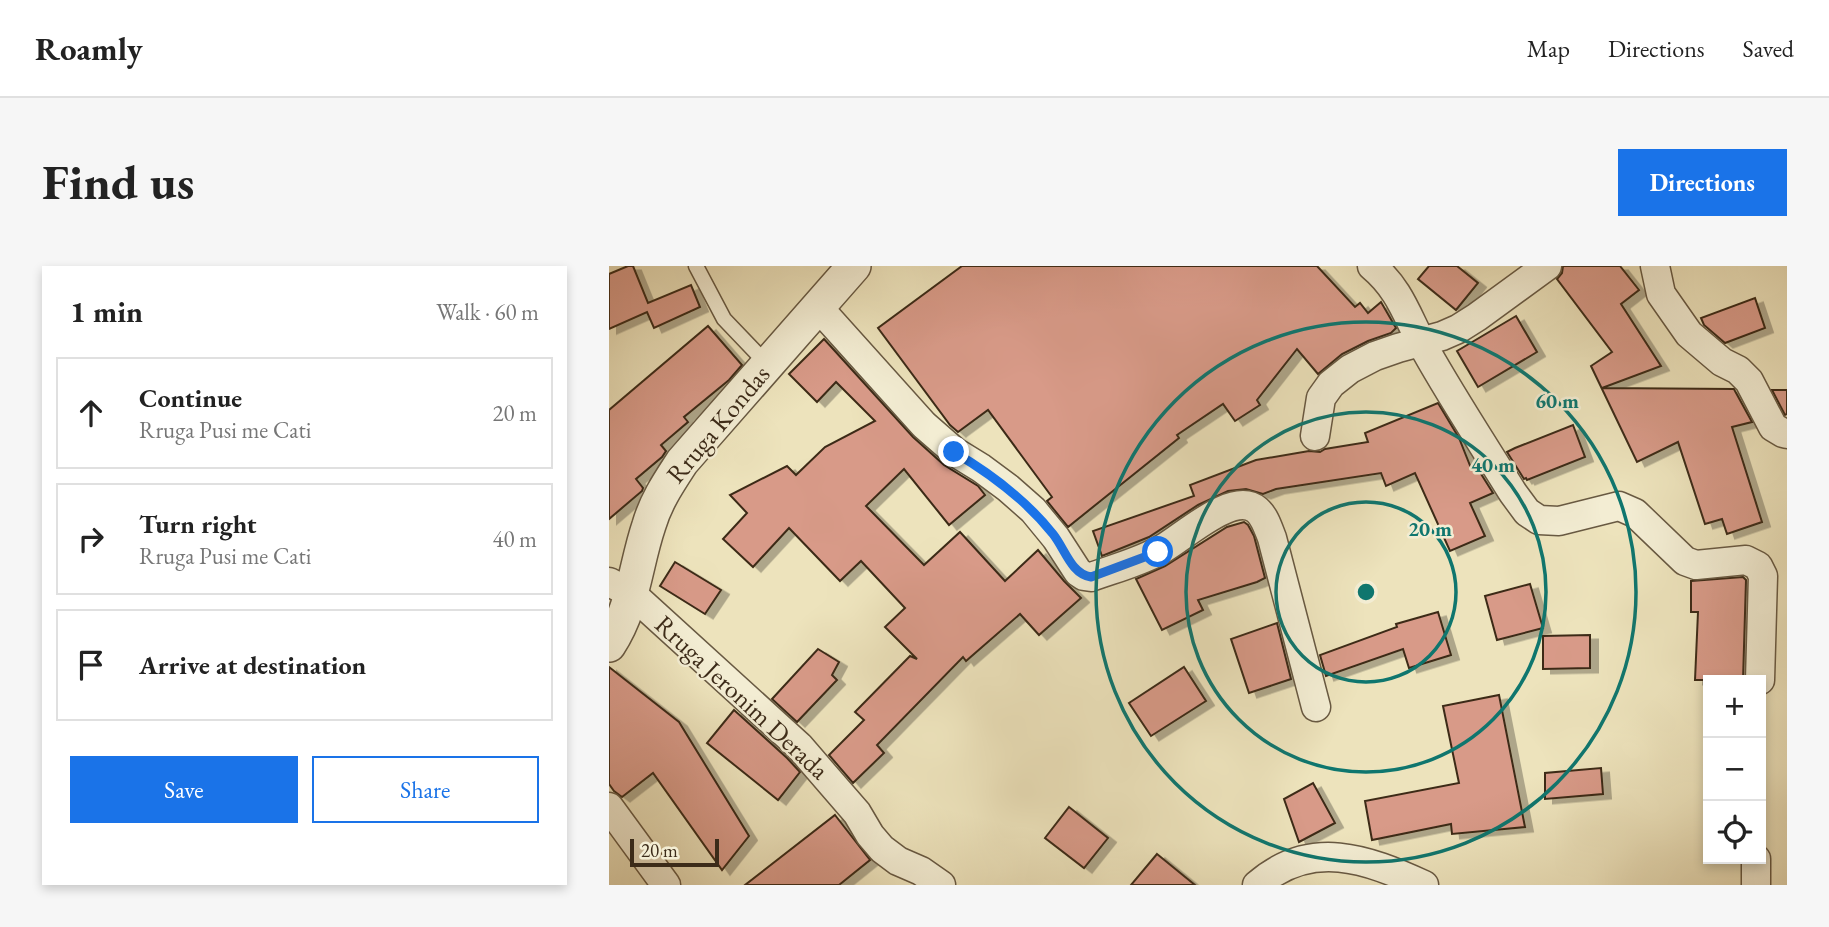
<!DOCTYPE html>
<meta charset="utf-8">
<style>
body{margin:0;font-family:"EB Garamond",serif;background:#f6f6f6;color:#222}
.controls{position:absolute;right:21px;bottom:21px;display:grid;overflow:hidden;border-radius:0px;box-shadow:0 4px 10px #0003}
.controls button{width:63px;height:63px;display:grid;place-items:center;padding:0;border:0;border-bottom:2px solid #e0e0e0;background:#fff;color:#222;font:35px sans-serif}
.scale{position:absolute;left:21px;bottom:18px;width:89px;box-sizing:border-box;padding-left:7px;border:4px solid #3c2b19;border-top:0;font-size:19px;line-height:24px;white-space:nowrap;color:#3c2b19;-webkit-text-stroke:5px #f3edd3;paint-order:stroke}
.stop{position:absolute;width:21px;height:21px;margin:-16px;border:5px solid #1a73e8;border-radius:50%;background:#fff}
.stop.end{background:#1a73e8;border-color:#fff;box-shadow:0 2px 7px #0008}
.list{margin:0;padding:0;list-style:none}
h2{display:flex;justify-content:space-between;align-items:center;height:91px;margin:0;padding:0 28px;font-size:30px}
h2 small{font-size:23px;font-weight:400;color:#767676}
.list li{display:grid;grid-template-columns:46px 1fr auto;gap:21px;align-items:center;box-sizing:border-box;height:112px;margin:0 14px 14px;padding:0 14px;border:2px solid #e0e0e0;border-radius:0px}
.list b{display:block;font-size:26px;white-space:nowrap}
.list p{margin:0;font-size:23px;white-space:nowrap;color:#767676}
.list em{font-size:23px;font-style:normal;color:#767676}
.actions{display:flex;gap:14px;padding:21px 28px}
.actions a{flex:1;padding:16px 0;border:2px solid #1a73e8;border-radius:0px;text-align:center;font-size:24px;color:#1a73e8}
.actions .main{background:#1a73e8;color:#fff}
.icon{flex:none;width:38px;height:38px;fill:none;stroke:currentColor;stroke-width:2;stroke-linecap:round;stroke-linejoin:round}
.map{position:relative;flex:none;width:1178px;height:619px;overflow:hidden;border-radius:0px}
header{display:flex;align-items:center;gap:42px;box-sizing:border-box;height:98px;padding:0 35px;background:#fff;border-bottom:2px solid #e0e0e0}
header strong{font-size:33px}
nav{display:flex;gap:38px;margin-inline-start:auto;font-size:24px}
.intro{display:flex;align-items:center;justify-content:space-between;box-sizing:border-box;height:168px;padding:0 42px}
h1{margin:0;font-size:49px}
.button{padding:18px 32px;border-radius:0px;background:#1a73e8;color:#fff;font-size:24px;font-weight:700}
main{display:flex;gap:42px;padding:0 42px}
aside{flex:1;background:#fff;border-radius:0px;box-shadow:0 4px 10px #0003}
.map>svg:first-child{display:block}
.building{fill:#d89a88;stroke:#3c2b19;stroke-width:2;filter:url(#shadow)}
.lines{fill:none;stroke-linecap:round;stroke-linejoin:round}
.service-casing{stroke:#685942;stroke-width:17}
.minor-casing{stroke:#685942;stroke-width:31}
.tertiary-casing{stroke:#685942;stroke-width:36}
.service{stroke:#f3edd3;stroke-width:14}
.minor{stroke:#f3edd3;stroke-width:28}
.tertiary{stroke:#f3edd3;stroke-width:33}
.route{stroke:#1a73e8;stroke-width:9}
.ring{fill:none;stroke:#0f766e;stroke-width:3.5}
.labels{text-anchor:middle;dominant-baseline:central;stroke-width:5;stroke-linejoin:round;paint-order:stroke}
.street-label{font-size:26px;fill:#3c2b19;stroke:#f3edd3}
.centre{fill:#0f766e;stroke:#f3edd3;stroke-width:3.5}
.ring-label{font-size:21px;text-anchor:middle;font-weight:bold;fill:#0f766e;stroke:#f3edd3;stroke-width:5;stroke-linejoin:round;paint-order:stroke}
</style>
<header>
<strong>Roamly</strong>
<nav><a>Map</a><a>Directions</a><a>Saved</a></nav>
</header>
<div class="intro"><h1>Find us</h1><a class="button">Directions</a></div>
<main>
<aside>
<h2>1 min<small>Walk · 60 m</small></h2>
<ul class="list">
<li><svg class="icon" aria-label="ahead" viewBox="0 0 24 24"><path d="M12 20V5M6 11l6-6 6 6"/></svg><div><b>Continue</b><p>Rruga Pusi me Cati</p></div><em>20 m</em></li>
<li><svg class="icon" aria-label="right" viewBox="0 0 24 24"><path d="M7 20v-9h11M14 6l5 5-5 5"/></svg><div><b>Turn right</b><p>Rruga Pusi me Cati</p></div><em>40 m</em></li>
<li><svg class="icon" aria-label="arrive" viewBox="0 0 24 24"><path d="M6 21V4h12l-3 4 3 4H6"/></svg><div><b>Arrive at destination</b></div></li>
</ul>
<div class="actions"><a class="main">Save</a><a>Share</a></div>
</aside>
<div class="map">
<svg width="1178" height="619" viewBox="0 0 1178 619">
<defs>
<filter id="shadow"><feDropShadow dx="8" dy="4.5" stdDeviation="0" flood-color="#0004"/></filter>
</defs>
<rect width="100%" height="100%" fill="#ede3bc"/>
<filter id="stains"><feTurbulence type="fractalNoise" baseFrequency=".00286" numOctaves="4"/><feColorMatrix values="0 0 0 0 .2 0 0 0 0 .09 0 0 0 0 .02 0 0 0 .5 -.17"/></filter>
<radialGradient id="worn" r=".72"><stop offset=".6" stop-color="#630" stop-opacity="0"/><stop offset="1" stop-color="#630" stop-opacity=".3"/></radialGradient>
<g class="building">
<polygon points="19,0 24,0 39,37 82,19 91,41 45,62 38,46 0,63 0,8"/>
<polygon points="353,0 708,0 746,41 751,37 759,47 772,36 787,62 782,67 759,75 733,88 709,108 688,83 648,134 651,139 626,155 614,138 568,169 570,172 459,261 438,235 443,231 379,144 349,166 341,159 269,62"/>
<polygon points="820,0 848,0 869,17 847,44 809,13"/>
<polygon points="954,0 1011,0 1030,24 1012,38 1052,100 993,122 1125,123 1126,125 1143,156 1123,161 1153,256 1118,268 1113,253 1096,258 1069,176 1028,196 982,100 1003,86 948,13 953,7"/>
<polygon points="1146,32 1156,62 1116,77 1095,59 1092,52"/>
<polygon points="907,50 928,86 869,121 848,85"/>
<polygon points="99,60 133,99 120,114 75,151 79,156 52,179 57,185 53,191 27,213 34,222 33,225 0,253 0,144"/>
<polygon points="215,73 304,171 335,199 369,220 376,229 340,259 295,203 257,240 315,299 351,266 396,315 429,284 455,315 472,332 430,369 411,348 357,395 354,391 268,479 275,487 244,517 220,489 255,454 246,446 301,390 308,393 276,361 296,342 252,295 231,315 180,262 144,301 114,273 138,247 121,229 178,200 187,209 216,181 266,155 227,116 208,136 180,108"/>
<polygon points="1163,124 1178,124 1178,148 1176,149"/>
<polygon points="829,137 850,172 862,202 867,200 884,227 861,237 876,270 841,285 806,207 777,220 772,207 667,223 654,228 637,223 619,225 589,239 540,271 493,290 484,265 585,230 581,219 647,194 700,185 711,186 716,183 759,176 756,167"/>
<polygon points="964,159 976,191 918,214 917,212 915,213 898,186 906,182"/>
<polygon points="635,256 639,259 645,270 656,312 648,316 589,334 594,344 553,364 527,313 556,300 618,261"/>
<polygon points="66,296 112,324 96,348 51,320"/>
<polygon points="1134,311 1137,314 1134,414 1086,414 1089,346 1082,346 1082,315"/>
<polygon points="921,318 934,362 888,374 876,330"/>
<polygon points="829,346 842,389 800,402 794,383 717,410 711,389 788,361 787,358"/>
<polygon points="668,357 682,413 640,427 622,373"/>
<polygon points="981,369 981,402 934,403 934,370"/>
<polygon points="209,383 230,396 223,409 228,414 188,456 163,433"/>
<polygon points="0,401 70,456 140,570 113,604 44,507 13,531 5,525 0,518"/>
<polygon points="575,401 597,435 542,470 520,437"/>
<polygon points="890,429 916,561 843,568 842,558 763,574 756,535 850,517 834,440"/>
<polygon points="125,444 178,492 191,506 169,534 98,477"/>
<polygon points="992,502 994,528 936,533 936,507"/>
<polygon points="704,517 726,557 690,576 675,533"/>
<polygon points="460,541 499,572 475,602 436,572"/>
<polygon points="226,549 261,594 230,619 136,619"/>
<polygon points="548,588 586,619 522,619"/>
</g>
<g class="lines">
<defs>
<polyline id="service" points="87,0 115,53 158,98"/>
<g id="minor">
<path d="M763,0C793,25 799,54 817,85C844,133 875,180 904,227L918,246L930,254L950,255L1010,240L1026,247L1076,295L1087,299L1137,294L1149,300L1154,310L1151,414"/>
<polyline points="1046,0 1052,28 1080,68 1113,96 1129,104 1140,115 1164,161 1174,167 1178,168"/>
<path d="M209,41L315,159L346,186L372,202L399,222L424,244L447,272L469,306L475,310L482,311C504,303 527,297 548,286C570,276 623,223 648,244C656,251 659,262 663,272L707,441"/>
<polyline points="706,170 712,132 722,118 741,103 766,90 789,82 833,70 849,63 868,51 938,0"/>
<polyline points="0,316 23,328 190,480 248,547 261,569 273,583 289,595 312,605 332,619"/>
<polyline points="0,541 57,619"/>
<path d="M648,619C702,572 758,593 815,619"/>
<polyline points="1147,619 1147,593"/>
</g>
<path id="tertiary" d="M0,379C25,341 26,300 40,259C47,235 60,216 73,196L245,0"/>
</defs>
<use href="#service" class="service-casing"/>
<use href="#minor" class="minor-casing"/>
<use href="#tertiary" class="tertiary-casing"/>
<use href="#service" class="service"/>
<use href="#minor" class="minor"/>
<use href="#tertiary" class="tertiary"/>
</g>
<g class="lines">
<path class="route" d="M345,186C384,209 417,234 444,268C456,283 462,308 482,311L549,286"/>
</g>
<g class="ring">
<circle cx="757" cy="326" r="90"/>
<circle cx="757" cy="326" r="180"/>
<circle cx="757" cy="326" r="270"/>
</g>
<g class="labels">
<g class="street-label">
<text transform="translate(109 158) rotate(-50)">Rruga Kondas</text>
<text transform="translate(133 431) rotate(43)">Rruga Jeronim Derada</text>
</g>
</g>
<circle cx="757" cy="326" r="10" class="centre"/>
<g class="ring-label">
<text x="948" y="142">60 m</text>
<text x="884" y="206">40 m</text>
<text x="821" y="270">20 m</text>
</g>
<rect width="100%" height="100%" filter="url(#stains)"/>
<rect width="100%" height="100%" fill="url(#worn)"/>
</svg>
<div class="controls">
<button>+</button>
<button>−</button>
<button><svg class="icon" aria-label="locate" viewBox="0 0 24 24"><circle cx="12" cy="12" r="6"/><path d="M12 2v4M12 18v4M2 12h4M18 12h4"/></svg></button>
</div>
<div class="scale">20 m</div>
<div class="stop" style="left:549px;top:286px"></div>
<div class="stop end" style="left:345px;top:186px"></div>
</div>
</main>
